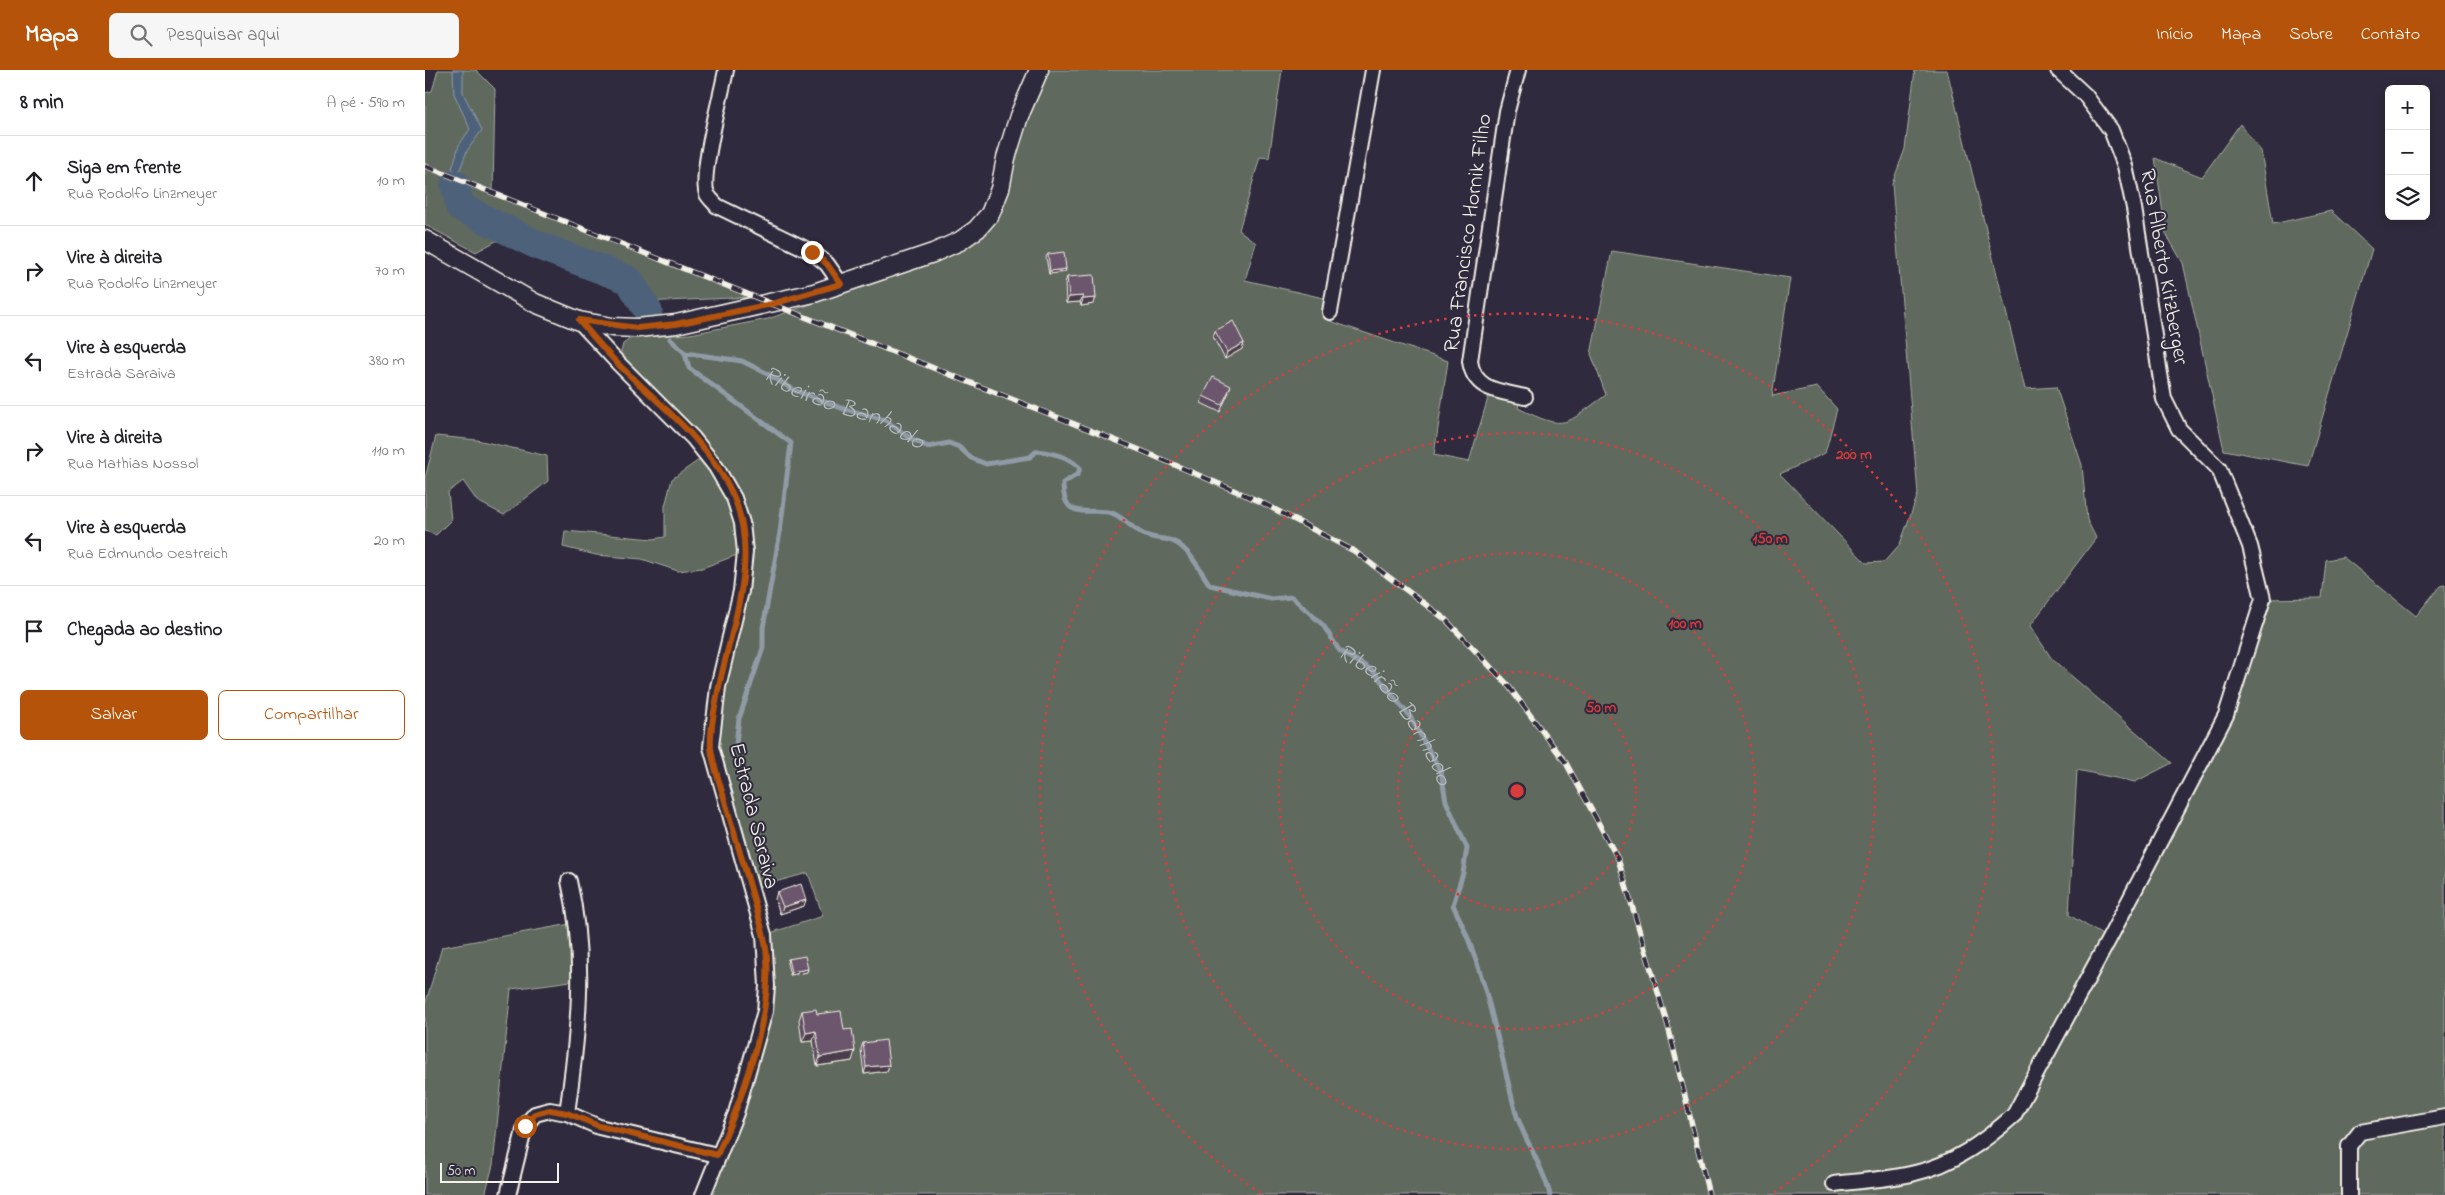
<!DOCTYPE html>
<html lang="pt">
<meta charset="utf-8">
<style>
body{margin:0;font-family:"Indie Flower",sans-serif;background:#f6f6f6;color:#202124}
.controls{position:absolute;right:15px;top:15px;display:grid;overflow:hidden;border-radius:8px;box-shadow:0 2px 12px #0003}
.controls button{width:45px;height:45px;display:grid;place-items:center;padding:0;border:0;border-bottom:1px solid #e0e0e0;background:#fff;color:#202124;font:25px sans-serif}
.scale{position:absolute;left:15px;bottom:12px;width:119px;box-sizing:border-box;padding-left:5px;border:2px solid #f4f1e8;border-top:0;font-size:14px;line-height:18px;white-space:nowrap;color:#f4f1e8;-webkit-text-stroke:4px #2f2a3d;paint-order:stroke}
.stop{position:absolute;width:15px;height:15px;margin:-11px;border:4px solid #b45309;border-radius:50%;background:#fff}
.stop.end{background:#b45309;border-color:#fff;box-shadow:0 1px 5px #0008}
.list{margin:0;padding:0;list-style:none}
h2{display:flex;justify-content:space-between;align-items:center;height:65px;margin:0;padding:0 20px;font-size:21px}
h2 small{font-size:16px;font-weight:400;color:#757577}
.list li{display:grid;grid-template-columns:32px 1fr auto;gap:15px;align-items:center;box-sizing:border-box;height:90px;padding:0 20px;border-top:1px solid #e0e0e0}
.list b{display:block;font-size:19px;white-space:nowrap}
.list p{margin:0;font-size:16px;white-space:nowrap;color:#757577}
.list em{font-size:16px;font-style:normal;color:#757577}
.actions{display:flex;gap:10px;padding:15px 20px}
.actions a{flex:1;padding:11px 0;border:1px solid #b45309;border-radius:8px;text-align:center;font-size:18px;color:#b45309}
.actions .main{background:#b45309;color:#fff}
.icon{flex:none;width:28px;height:28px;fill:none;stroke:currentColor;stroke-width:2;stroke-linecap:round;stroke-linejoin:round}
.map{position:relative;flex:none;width:2020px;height:1125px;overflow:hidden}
header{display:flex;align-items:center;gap:30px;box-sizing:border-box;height:70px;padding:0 25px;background:#b45309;color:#fff}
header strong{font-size:24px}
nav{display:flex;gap:28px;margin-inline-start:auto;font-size:18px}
.search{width:350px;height:45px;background:#f6f6f6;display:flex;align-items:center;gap:12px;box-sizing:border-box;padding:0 18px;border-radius:8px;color:#757577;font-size:19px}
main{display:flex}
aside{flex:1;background:#fff}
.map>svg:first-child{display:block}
.green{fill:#5e695d;stroke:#a9ada2}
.water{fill:#4e627a;stroke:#909ba6}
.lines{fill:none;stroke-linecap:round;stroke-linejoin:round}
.stream{stroke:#909ba6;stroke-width:5}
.river{stroke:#4e627a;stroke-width:29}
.minor-casing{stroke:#f4f1e8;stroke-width:18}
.tertiary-casing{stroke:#f4f1e8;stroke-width:21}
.minor{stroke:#2f2a3d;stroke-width:14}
.tertiary{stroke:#2f2a3d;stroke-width:18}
.rail-casing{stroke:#f4f1e8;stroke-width:5.5}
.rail{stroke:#2f2a3d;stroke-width:4;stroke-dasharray:11;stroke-linecap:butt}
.wall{fill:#5d4b5e;stroke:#f4f1e8}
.shaded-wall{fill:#4c3d4c;stroke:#f4f1e8}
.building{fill:#6c576d;stroke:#f4f1e8}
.route{stroke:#b45309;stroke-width:6}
.ring{fill:none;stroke:#d93c3b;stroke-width:2.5;stroke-dasharray:2.5 5}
.labels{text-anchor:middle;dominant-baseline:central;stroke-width:4;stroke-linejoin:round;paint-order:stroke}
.street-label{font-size:22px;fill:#f4f1e8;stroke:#2f2a3d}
.water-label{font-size:24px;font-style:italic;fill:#b2b8bc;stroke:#2f2a3d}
.centre{fill:#d93c3b;stroke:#2f2a3d;stroke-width:2.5}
.ring-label{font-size:15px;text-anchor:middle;font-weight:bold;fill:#d93c3b;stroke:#2f2a3d;stroke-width:4;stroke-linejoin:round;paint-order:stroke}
</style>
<header>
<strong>Mapa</strong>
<div class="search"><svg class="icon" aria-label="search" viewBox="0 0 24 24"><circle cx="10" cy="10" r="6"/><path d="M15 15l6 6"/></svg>Pesquisar aqui</div>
<nav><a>Início</a><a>Mapa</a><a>Sobre</a><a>Contato</a></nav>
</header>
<main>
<aside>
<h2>8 min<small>A pé · 590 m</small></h2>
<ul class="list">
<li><svg class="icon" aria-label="ahead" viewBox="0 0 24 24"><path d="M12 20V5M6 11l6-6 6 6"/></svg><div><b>Siga em frente</b><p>Rua Rodolfo Linzmeyer</p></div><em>10 m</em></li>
<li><svg class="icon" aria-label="right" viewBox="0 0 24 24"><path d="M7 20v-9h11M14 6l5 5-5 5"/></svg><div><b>Vire à direita</b><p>Rua Rodolfo Linzmeyer</p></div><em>70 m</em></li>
<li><svg class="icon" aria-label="left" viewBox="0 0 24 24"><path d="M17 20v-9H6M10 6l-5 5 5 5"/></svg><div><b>Vire à esquerda</b><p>Estrada Saraiva</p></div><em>380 m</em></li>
<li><svg class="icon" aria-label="right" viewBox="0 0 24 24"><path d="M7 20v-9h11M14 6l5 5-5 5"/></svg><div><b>Vire à direita</b><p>Rua Mathias Nossol</p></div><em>110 m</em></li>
<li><svg class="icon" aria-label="left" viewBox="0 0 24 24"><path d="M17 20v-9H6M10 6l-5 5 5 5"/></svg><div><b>Vire à esquerda</b><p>Rua Edmundo Oestreich</p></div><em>20 m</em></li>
<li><svg class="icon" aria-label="arrive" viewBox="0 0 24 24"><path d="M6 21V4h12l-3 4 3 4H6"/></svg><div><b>Chegada ao destino</b></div></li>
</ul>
<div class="actions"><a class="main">Salvar</a><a>Compartilhar</a></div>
</aside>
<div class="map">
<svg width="2020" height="1125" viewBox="0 0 2020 1125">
<rect width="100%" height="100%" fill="#2f2a3d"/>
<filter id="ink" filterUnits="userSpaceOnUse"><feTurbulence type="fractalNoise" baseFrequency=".02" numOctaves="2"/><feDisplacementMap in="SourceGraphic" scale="10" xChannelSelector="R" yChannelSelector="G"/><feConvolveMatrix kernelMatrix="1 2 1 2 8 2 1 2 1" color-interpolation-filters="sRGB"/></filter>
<g filter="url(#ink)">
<g class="green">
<polygon points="13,0 51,0 70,19 68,123 328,227 218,232 204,209 114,176 71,171 51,182 0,155 0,23 7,21"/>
<path d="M621,0H857L844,88L835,87L814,160L831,173L820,210L907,230L905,251L1023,291L1009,385L1044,392L1066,318L1096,326L1093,338C1142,362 1139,355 1181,325L1166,284L1187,181L1365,208L1347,326L1392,317L1412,339L1400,383L1355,404L1441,493L1459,492L1475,474L1493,424L1467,114L1480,79L1490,0H1522L1600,319L1631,317L1657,395L1662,450L1671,468L1605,556L1627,589L1747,693L1710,712L1652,700L1644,845L1684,869L1801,645L1838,529L1897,528L1901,490L1918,487L1991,546L2015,516L2020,515V1125H278L340,941L339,865L398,846L383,803L324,819L286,678L320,482L277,498L253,501L217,489L171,485L138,477L140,461L228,469L240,467V436L247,409L281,385L193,293L198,274L206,268L265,264L343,249L462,207L557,163L599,47Z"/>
<polygon points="1815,54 1836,81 1848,154 1906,141 1947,179 1883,396 1799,380 1758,193 1741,164 1730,88 1777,107"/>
<polygon points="11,366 52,370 122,386 123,411 79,445 52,431 38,411 23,422 26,450 11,465 0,461 0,408"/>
<polygon points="151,853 154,910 86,919 68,1095 60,1125 0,1125 0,935 17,877"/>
</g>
<polygon class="water" points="28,0 38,0 38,23 57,60 42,81 34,102 27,99 34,75 45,59 29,24"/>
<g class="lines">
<g class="stream">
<path id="s1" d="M245,269L260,283L317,291L339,302L369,320L416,338L460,350L485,368L503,377L524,373L534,377L546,388L561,394L605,387L612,381C628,383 643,386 655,398L653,404L638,413C638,454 665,436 687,443C699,447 709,462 723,466C736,470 747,467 758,478C769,487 777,504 785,515L846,529L867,527L898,555L914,580L948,601L986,648L1016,702L1021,731L1042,778L1038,803L1028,835C1061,900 1072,971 1090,1040C1098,1069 1118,1095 1125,1125"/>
<polyline points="260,283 264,298 366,373 355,462 338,558 338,578 314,649 311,674"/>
</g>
<polyline class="river" points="30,114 35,137 114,176 204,210 223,241"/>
<defs>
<g id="minor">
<path d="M301,0C297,23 274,106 282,124C284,128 289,132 292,136L387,182L402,194L416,214"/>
<path d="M1093,0L1082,41L1045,291C1049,321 1075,321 1100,327"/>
<polyline points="905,242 948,0"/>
<polyline points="154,251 193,293 268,368 291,397 309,428 317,453 320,482 316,521 293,617 286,677 339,865 342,916 340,941 311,1043 278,1125"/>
<path d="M142,1043C153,966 162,888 144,811"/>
<path d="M1409,1114C1436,1110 1464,1110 1490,1103C1529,1094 1560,1071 1589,1045L1684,869L1801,645L1838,529L1825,476L1794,399L1754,359L1739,329L1709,138L1700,96L1686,60L1660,25L1633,0"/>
<polyline points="83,1125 100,1056 110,1044 125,1040 142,1043 174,1057 292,1085"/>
<polyline points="1924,1125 1924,1076 1935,1062 2020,1047"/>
</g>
<polyline id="tertiary" points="0,170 110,233 154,251 187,257 212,258 251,254 389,223 508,183 535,171 552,159 565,144 575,119 581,88 594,46 614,0"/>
</defs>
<use href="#minor" class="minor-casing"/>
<use href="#tertiary" class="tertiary-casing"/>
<use href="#minor" class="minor"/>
<use href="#tertiary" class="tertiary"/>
<defs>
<polyline id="rail" points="0,96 715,380 834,431 929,481 1020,549 1082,614 1141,693 1193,789 1243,956 1284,1125"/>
</defs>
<use href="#rail" class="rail-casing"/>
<use href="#rail" class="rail"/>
</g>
<g class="wall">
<polygon points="623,184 641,199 640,202 624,204 621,187"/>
<polygon points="642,207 671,228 668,234 656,236 655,232 641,233 640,213"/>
<polygon points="790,261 819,273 817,279 800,289 788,267"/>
<polygon points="804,322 795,342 776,333 778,326"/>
<polygon points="352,822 379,836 355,844 350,829"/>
<polygon points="363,889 382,902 365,905 362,893"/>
<polygon points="377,941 392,944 419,960 427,991 392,996 388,971 377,972 374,950"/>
<polygon points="438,973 464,995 462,1001 439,1004 436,979"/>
</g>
<g class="shaded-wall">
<polygon points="641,199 640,202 624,204 625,201"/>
<polygon points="658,226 655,232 641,233 644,227"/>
<polygon points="671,228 668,234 656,236 658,229"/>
<polygon points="819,273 817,279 800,289 802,282"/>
<polygon points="381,830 379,836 355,844 358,837"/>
<polygon points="383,899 382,902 365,905 366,902"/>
<polygon points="391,961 388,971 377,972 381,963"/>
<polygon points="430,981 427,991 392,996 395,987"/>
<polygon points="464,995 462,1001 439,1004 441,997"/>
</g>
<g class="building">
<polygon points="639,182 641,199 625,201 623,184"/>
<polygon points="669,205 671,228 658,229 658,226 644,227 642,207"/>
<polygon points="808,251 819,273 802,282 790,261"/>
<polygon points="788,307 806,316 797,335 778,326"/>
<polygon points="376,814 381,830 358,837 352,822"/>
<polygon points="380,886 383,899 366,902 363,889"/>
<polygon points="391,939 392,944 416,941 419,960 427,959 430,981 395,987 391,961 381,963 377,941"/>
<polygon points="461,970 464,995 441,997 438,973"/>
</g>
</g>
<g class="lines" filter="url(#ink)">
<path class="route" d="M100,1056L110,1044L125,1040L142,1043L174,1056L292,1085C319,1025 355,928 338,863C327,819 312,775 300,731C295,714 288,695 286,678C285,663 288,646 291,632C302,566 336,496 310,430C288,375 235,335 194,295C180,281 167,265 154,250L212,258L251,254L347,234L416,214L402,194L387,182"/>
</g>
<g class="ring">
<circle cx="1092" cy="721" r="119"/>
<circle cx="1092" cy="721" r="238"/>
<circle cx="1092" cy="721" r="358"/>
<path d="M836 1123A477 477 0 1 1 1348 1123"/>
</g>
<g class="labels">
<g class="street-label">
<text transform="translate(1044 163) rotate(-82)">Rua Francisco Hornik Filho</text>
<text transform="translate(1738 197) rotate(80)">Rua Alberto Kitzberger</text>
<text transform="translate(328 746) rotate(76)">Estrada Saraiva</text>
</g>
<g class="water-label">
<text stroke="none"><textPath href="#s1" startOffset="191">Ribeirão Banhado</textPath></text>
<text stroke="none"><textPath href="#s1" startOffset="912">Ribeirão Banhado</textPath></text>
</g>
</g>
<circle cx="1092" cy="721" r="8" class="centre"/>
<g class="ring-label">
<text x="1429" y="389">200 m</text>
<text x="1345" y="473">150 m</text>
<text x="1260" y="558">100 m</text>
<text x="1176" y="642">50 m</text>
</g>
</svg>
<div class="controls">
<button>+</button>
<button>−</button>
<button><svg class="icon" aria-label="layers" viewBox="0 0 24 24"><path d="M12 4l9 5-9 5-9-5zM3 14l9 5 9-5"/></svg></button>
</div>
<div class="scale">50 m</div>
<div class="stop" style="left:100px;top:1056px"></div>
<div class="stop end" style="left:387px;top:182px"></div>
</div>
</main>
